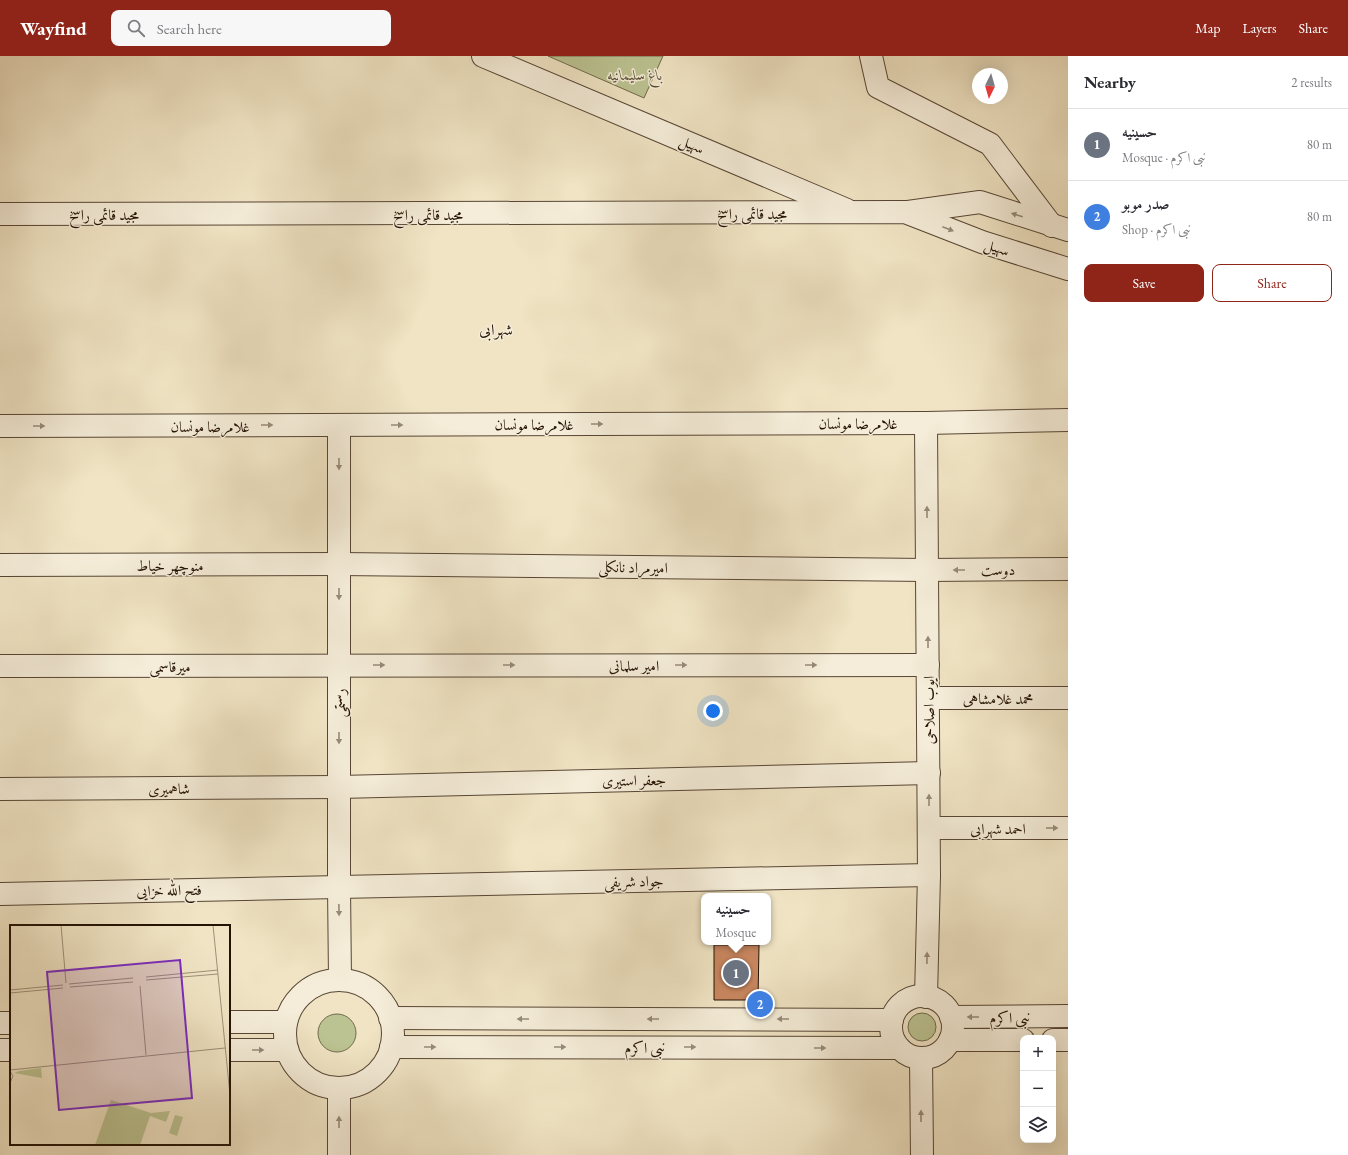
<!DOCTYPE html>
<meta charset="utf-8">
<style>
body{margin:0;font-family:"EB Garamond",Amiri,serif;background:#f7f7f7;color:#2b2b33}
.controls{position:absolute;right:12px;bottom:12px;display:grid;overflow:hidden;border-radius:8px;box-shadow:0 4px 16px #0002}
.controls button{width:36px;height:36px;display:grid;place-items:center;padding:0;border:0;border-bottom:1px solid #e1e1e2;background:#fff;color:#2b2b33;font:20px sans-serif}
.compass{position:absolute;left:972px;top:12px;width:36px;height:36px;border-radius:50%;background:#fff;box-shadow:0 4px 16px #0002;rotate:185deg}
.you{position:absolute;left:713px;top:655px;width:14px;height:14px;margin:-10px;border:3px solid #fff;border-radius:50%;background:#1a73e8;box-shadow:0 0 0 6px #1a73e833}
.badge{display:grid;place-items:center;width:26px;height:26px;border-radius:50%;background:#8f2418;color:#fff;font-size:13px;font-weight:700}
.pin{position:absolute;translate:-50% -50%;border:2px solid #fff;box-shadow:0 1px 4px #0006}
.popup{position:absolute;left:701px;top:837px;width:70px;height:52px;box-sizing:border-box;display:grid;place-content:center;border-radius:8px;background:#fff;filter:drop-shadow(0 1px 3px #0005);font-size:13px;white-space:nowrap;color:#7c7c81}
.popup b{font-size:15px;color:#2b2b33}
.popup::after{content:'';position:absolute;left:50%;top:100%;margin-left:-8px;border:8px solid transparent;border-top-color:#fff}
.list{margin:0;padding:0;list-style:none}
h2{display:flex;justify-content:space-between;align-items:center;height:52px;margin:0;padding:0 16px;font-size:17px}
h2 small{font-size:13px;font-weight:400;color:#7c7c81}
.list li{display:grid;grid-template-columns:26px 1fr auto;gap:12px;align-items:center;box-sizing:border-box;height:72px;padding:0 16px;border-top:1px solid #e1e1e2}
.list b{display:block;font-size:15px;white-space:nowrap}
.list p{margin:0;font-size:13px;white-space:nowrap;color:#7c7c81}
.list em{font-size:13px;font-style:normal;color:#7c7c81}
.actions{display:flex;gap:8px;padding:12px 16px}
.actions a{flex:1;padding:9px 0;border:1px solid #8f2418;border-radius:8px;text-align:center;font-size:14px;color:#8f2418}
.actions .main{background:#8f2418;color:#fff}
.icon{flex:none;width:22px;height:22px;fill:none;stroke:currentColor;stroke-width:2;stroke-linecap:round;stroke-linejoin:round}
.map{position:relative;flex:none;width:1068px;height:1099px;overflow:hidden}
header{display:flex;align-items:center;gap:24px;box-sizing:border-box;height:56px;padding:0 20px;background:#8f2418;color:#fff}
header strong{font-size:19px}
nav{display:flex;gap:22px;margin-inline-start:auto;font-size:14px}
.search{width:280px;height:36px;background:#f7f7f7;display:flex;align-items:center;gap:10px;box-sizing:border-box;padding:0 14px;border-radius:8px;color:#7c7c81;font-size:15px}
main{display:flex}
aside{flex:1;background:#fff}
.map>svg:first-child{display:block}
.green{fill:#bcc392;stroke:#706a4c}
.building{fill:#c8865f;stroke:#241205}
.lines{fill:none;stroke-linecap:round;stroke-linejoin:round}
.minor-casing{stroke:#574635;stroke-width:24}
.minor{stroke:#f5edd9;stroke-width:22}
.oneway{fill:#978a7a}
.labels{text-anchor:middle;dominant-baseline:central;stroke-width:3;stroke-linejoin:round;paint-order:stroke}
.park-label{font-size:15px;font-style:italic;fill:#595036;stroke:#f5edd9}
.street-label{font-size:15px;fill:#241205;stroke:#f5edd9}
.neighbourhood-label{font-size:16px;fill:#241205;stroke:#f5edd9}
.inset-road{fill:none;stroke:#9e9078;stroke-width:1}
.view{fill:#7b2cbf;fill-opacity:0.15;stroke:#7b2cbf;stroke-width:2}
.inset-edge{fill:none;stroke:#241205;stroke-width:2}
</style>
<header>
<strong>Wayfind</strong>
<div class="search"><svg class="icon" aria-label="search" viewBox="0 0 24 24"><circle cx="10" cy="10" r="6"/><path d="M15 15l6 6"/></svg>Search here</div>
<nav><a>Map</a><a>Layers</a><a>Share</a></nav>
</header>
<main>
<div class="map">
<svg width="1068" height="1099" viewBox="0 0 1068 1099">
<rect width="100%" height="100%" fill="#f0e4c4"/>
<filter id="stains"><feTurbulence type="fractalNoise" baseFrequency=".005" numOctaves="4"/><feColorMatrix values="0 0 0 0 .2 0 0 0 0 .09 0 0 0 0 .02 0 0 0 .5 -.17"/></filter>
<radialGradient id="worn" r=".72"><stop offset=".6" stop-color="#630" stop-opacity="0"/><stop offset="1" stop-color="#630" stop-opacity=".3"/></radialGradient>
<g class="green">
<polygon points="548,0 663,0 644,42"/>
<circle cx="922" cy="971" r="14"/>
<circle cx="337" cy="977" r="19"/>
</g>
<polygon class="building" points="714,889 759,889 758,944 714,944"/>
<g class="lines">
<defs>
<g id="minor">
<polyline points="483,0 847,154"/>
<polyline points="871,0 878,31 990,88 1052,170"/>
<polyline points="908,156 980,146 1068,174"/>
<polyline points="0,158 905,156 982,186 1068,213"/>
<polyline points="926,367 929,819 926,941"/>
<polyline points="339,369 339,830 340,924"/>
<polyline points="0,370 926,367 1068,364"/>
<polyline points="0,509 339,508 927,514 1068,513"/>
<polyline points="0,610 928,609"/>
<polyline points="928,642 1068,642"/>
<polyline points="0,733 339,731 929,717"/>
<polyline points="929,772 1068,772"/>
<polyline points="0,838 929,819"/>
<circle cx="339" cy="978" r="54"/>
<circle cx="922" cy="971" r="31"/>
<polyline points="951,961 1068,960"/>
<polyline points="390,962 892,964"/>
<polyline points="229,966 286,966"/>
<polyline points="0,967 11,967"/>
<polyline points="950,984 1023,984"/>
<polyline points="1053,984 1068,984"/>
<polyline points="391,991 899,992"/>
<polyline points="0,994 11,994"/>
<polyline points="229,994 287,994"/>
<polyline points="921,1002 922,1099"/>
<polyline points="339,1032 339,1099"/>
</g>
</defs>
<use href="#minor" class="minor-casing"/>
<use href="#minor" class="minor"/>
</g>
<defs><path id="oneway-solid" d="M-6-.8H1V-3.2L6.5 0L1 3.2V.8H-6Z"/></defs>
<g class="oneway">
<use href="#oneway-solid" transform="translate(1017 159) rotate(-162)"/>
<use href="#oneway-solid" transform="translate(948 173) rotate(21)"/>
<use href="#oneway-solid" transform="translate(597 368)"/>
<use href="#oneway-solid" transform="translate(267 369)"/>
<use href="#oneway-solid" transform="translate(397 369)"/>
<use href="#oneway-solid" transform="translate(39 370)"/>
<use href="#oneway-solid" transform="translate(339 408) rotate(90)"/>
<use href="#oneway-solid" transform="translate(927 456) rotate(-90)"/>
<use href="#oneway-solid" transform="translate(959 514) rotate(180)"/>
<use href="#oneway-solid" transform="translate(339 538) rotate(90)"/>
<use href="#oneway-solid" transform="translate(928 586) rotate(-90)"/>
<use href="#oneway-solid" transform="translate(379 609)"/>
<use href="#oneway-solid" transform="translate(509 609)"/>
<use href="#oneway-solid" transform="translate(681 609)"/>
<use href="#oneway-solid" transform="translate(811 609)"/>
<use href="#oneway-solid" transform="translate(339 682) rotate(90)"/>
<use href="#oneway-solid" transform="translate(929 744) rotate(-90)"/>
<use href="#oneway-solid" transform="translate(1052 772)"/>
<use href="#oneway-solid" transform="translate(339 854) rotate(89)"/>
<use href="#oneway-solid" transform="translate(927 902) rotate(-89)"/>
<use href="#oneway-solid" transform="translate(973 961) rotate(180)"/>
<use href="#oneway-solid" transform="translate(523 963) rotate(-180)"/>
<use href="#oneway-solid" transform="translate(653 963) rotate(-180)"/>
<use href="#oneway-solid" transform="translate(783 963) rotate(-180)"/>
<use href="#oneway-solid" transform="translate(430 991)"/>
<use href="#oneway-solid" transform="translate(560 991)"/>
<use href="#oneway-solid" transform="translate(690 991)"/>
<use href="#oneway-solid" transform="translate(820 992)"/>
<use href="#oneway-solid" transform="translate(258 994)"/>
<use href="#oneway-solid" transform="translate(921 1060) rotate(-90)"/>
<use href="#oneway-solid" transform="translate(339 1066) rotate(-90)"/>
</g>
<g class="labels">
<g class="park-label">
<text x="635" y="18">باغ سلیمانیه</text>
</g>
<g class="street-label">
<text transform="translate(692 88) rotate(23)">سهیل</text>
<text x="752" y="157">مجید قائمی راسخ</text>
<text x="104" y="158">مجید قائمی راسخ</text>
<text x="428" y="158">مجید قائمی راسخ</text>
<text transform="translate(997 191) rotate(18)">سهیل</text>
<text x="858" y="367">غلامرضا مونسان</text>
<text x="534" y="368">غلامرضا مونسان</text>
<text x="210" y="370">غلامرضا مونسان</text>
<text x="170" y="509">منوچهر خیاط</text>
<text transform="translate(633 511) rotate(1)">امیرمراد نانکلی</text>
<text x="998" y="513">دوست</text>
<text x="634" y="609">امیر سلمانی</text>
<text x="170" y="610">میرقاسمی</text>
<text x="998" y="642">محمد غلامشاهی</text>
<text transform="translate(339 647) rotate(-90)">رستمی</text>
<text transform="translate(928 654) rotate(-90)">ایوب اصلاحی</text>
<text transform="translate(634 724) rotate(-1)">جعفر استیری</text>
<text x="169" y="732">شاهمیری</text>
<text x="998" y="772">احمد شهرابی</text>
<text transform="translate(634 825) rotate(-1)">جواد شریفی</text>
<text transform="translate(169 834) rotate(-1)">فتح الله خزایی</text>
<text x="1010" y="961">نبی اکرم</text>
<text x="645" y="991">نبی اکرم</text>
</g>
<g class="neighbourhood-label">
<text x="496" y="273">شهرابی</text>
</g>
</g>
<g transform="translate(10 869)">
<rect width="220" height="220" fill="#f0e4c4"/>
<path d="M31,143L32,153L4,148L9,146ZM101,175L141,188L160,186L156,197L140,191L130,220H85ZM165,190L173,192L167,211L159,208Z" fill="#bcc392"/>
<path class="inset-road" d="M51,0L56,58M203,0L220,170M136,52L208,45M136,55L208,49M59,59L123,53M130,61L136,130M60,62L123,57M0,65L53,60M0,68L53,63M0,145L215,123M0,146L3,151L0,158"/>
<path class="view" d="M170,35L182,173L49,185L37,47Z"/>
<rect width="220" height="220" class="inset-edge"/>
</g>
<rect width="100%" height="100%" filter="url(#stains)"/>
<rect width="100%" height="100%" fill="url(#worn)"/>
</svg>
<div class="controls">
<button>+</button>
<button>−</button>
<button><svg class="icon" aria-label="layers" viewBox="0 0 24 24"><path d="M12 4l9 5-9 5-9-5zM3 14l9 5 9-5"/></svg></button>
</div>
<svg class="compass" viewBox="-18 -18 36 36"><path d="M0-13l5 13h-10z" fill="#e53935"/><path d="M0 13l5-13h-10z" fill="#7c7c81"/></svg>
<div class="you"></div>
<div class="pin badge" style="left:736px;top:917px;background:#6b7280">1</div>
<div class="popup"><b>حسینیه</b>Mosque</div>
<div class="pin badge" style="left:760px;top:948px;background:#3f7fe0">2</div>
</div>
<aside>
<h2>Nearby<small>2 results</small></h2>
<ul class="list">
<li><span class="badge" style="background:#6b7280">1</span><div><b>حسینیه</b><p>Mosque · نبی اکرم</p></div><em>80 m</em></li>
<li><span class="badge" style="background:#3f7fe0">2</span><div><b>صدر موبو</b><p>Shop · نبی اکرم</p></div><em>80 m</em></li>
</ul>
<div class="actions"><a class="main">Save</a><a>Share</a></div>
</aside>
</main>
